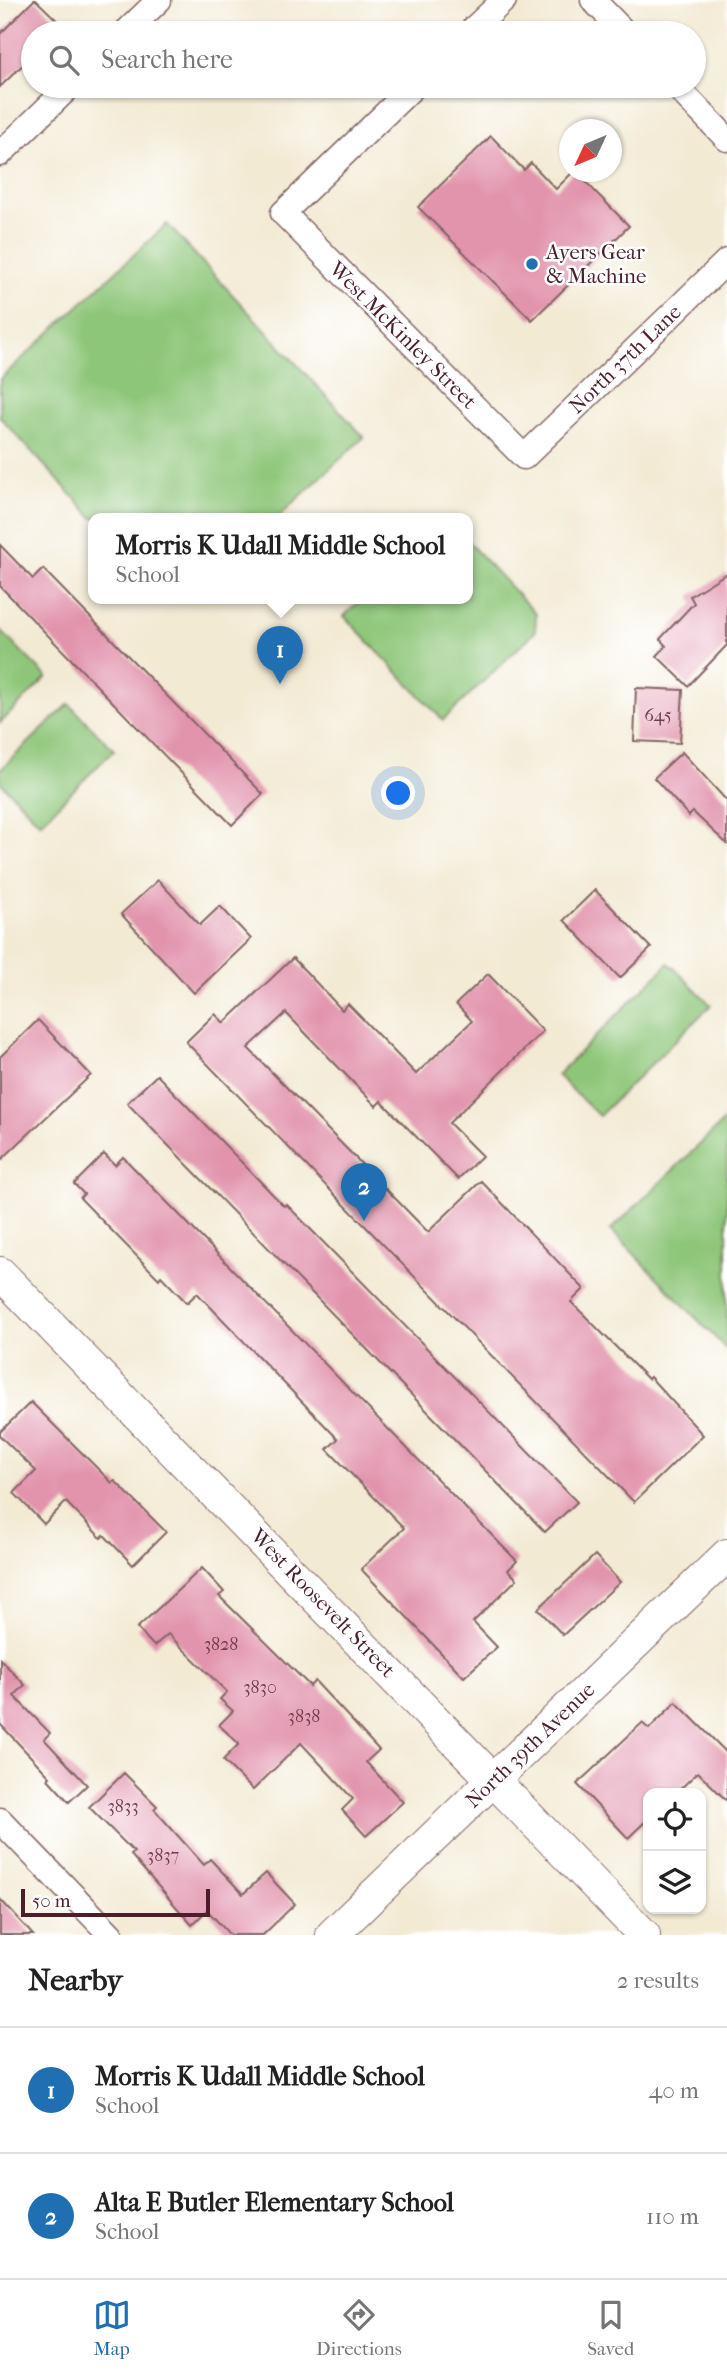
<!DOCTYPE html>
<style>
body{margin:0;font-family:"IM FELL French Canon",serif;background:#f2f2f2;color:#222}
.controls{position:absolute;right:21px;bottom:21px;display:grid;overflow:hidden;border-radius:14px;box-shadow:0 2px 5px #0004}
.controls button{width:63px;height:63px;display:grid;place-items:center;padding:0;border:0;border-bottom:2px solid #e0e0e0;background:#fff;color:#222;font:35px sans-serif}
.compass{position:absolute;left:559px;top:119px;width:63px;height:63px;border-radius:50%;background:#fff;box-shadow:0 2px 5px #0004;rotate:226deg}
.scale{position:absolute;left:21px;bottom:18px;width:189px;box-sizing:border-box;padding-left:7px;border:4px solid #4a1f2b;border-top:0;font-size:19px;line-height:24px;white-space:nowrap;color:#4a1f2b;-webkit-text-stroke:5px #fff;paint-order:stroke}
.you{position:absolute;left:399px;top:794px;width:24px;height:24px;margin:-18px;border:5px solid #fff;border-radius:50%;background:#1a73e8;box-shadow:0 0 0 10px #1a73e833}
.badge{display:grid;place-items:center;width:46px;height:46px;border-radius:50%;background:#1f6fb2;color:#fff;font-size:23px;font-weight:700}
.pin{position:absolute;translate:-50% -58px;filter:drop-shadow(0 2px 4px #0008)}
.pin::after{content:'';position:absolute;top:37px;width:24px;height:21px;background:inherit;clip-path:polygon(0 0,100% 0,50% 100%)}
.popup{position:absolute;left:88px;top:513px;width:385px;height:91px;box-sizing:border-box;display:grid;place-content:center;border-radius:14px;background:#fff;filter:drop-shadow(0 2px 5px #0005);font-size:23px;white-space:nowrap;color:#767676}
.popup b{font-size:26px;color:#222}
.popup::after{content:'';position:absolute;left:50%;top:100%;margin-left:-14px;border:14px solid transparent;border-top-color:#fff}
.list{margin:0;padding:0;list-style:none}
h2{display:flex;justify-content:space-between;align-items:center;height:91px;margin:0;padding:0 28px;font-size:30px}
h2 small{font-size:23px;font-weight:400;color:#767676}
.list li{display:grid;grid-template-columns:46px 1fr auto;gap:21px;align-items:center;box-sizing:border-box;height:126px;padding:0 28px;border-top:2px solid #e0e0e0}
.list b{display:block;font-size:26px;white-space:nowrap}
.list p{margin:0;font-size:23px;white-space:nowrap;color:#767676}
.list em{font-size:23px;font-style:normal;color:#767676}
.icon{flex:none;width:38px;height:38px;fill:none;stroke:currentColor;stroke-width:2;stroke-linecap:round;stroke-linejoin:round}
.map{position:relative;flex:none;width:727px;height:1935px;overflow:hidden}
.search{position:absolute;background:#fff;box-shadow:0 2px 5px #0004;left:21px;right:21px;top:21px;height:77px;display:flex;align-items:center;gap:18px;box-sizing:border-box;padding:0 24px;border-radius:38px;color:#767676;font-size:26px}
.sheet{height:343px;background:#fff}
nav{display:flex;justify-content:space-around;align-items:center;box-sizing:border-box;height:98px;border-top:2px solid #e0e0e0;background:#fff;font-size:19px;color:#767676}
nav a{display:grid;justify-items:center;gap:4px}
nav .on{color:#1f6fb2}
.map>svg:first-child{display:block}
.green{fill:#8ec679;stroke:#6c7252;stroke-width:2}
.building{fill:#e294ad}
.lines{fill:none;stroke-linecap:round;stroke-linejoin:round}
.minor-casing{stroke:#856666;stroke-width:27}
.tertiary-casing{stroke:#856666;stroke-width:34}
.minor{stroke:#fff;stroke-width:24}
.tertiary{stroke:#fff;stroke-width:32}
.poi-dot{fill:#1f6fb2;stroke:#fff;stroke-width:2.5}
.labels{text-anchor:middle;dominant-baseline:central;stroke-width:5;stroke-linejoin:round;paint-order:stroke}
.number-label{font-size:18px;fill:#703c4c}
.poi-label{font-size:21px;fill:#4a1f2b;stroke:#fff;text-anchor:start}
.street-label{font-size:21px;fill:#4a1f2b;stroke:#fff}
</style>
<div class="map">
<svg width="727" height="1935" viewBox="0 0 727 1935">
<rect width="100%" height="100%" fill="#fff"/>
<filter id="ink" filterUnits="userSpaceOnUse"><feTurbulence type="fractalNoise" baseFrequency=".0143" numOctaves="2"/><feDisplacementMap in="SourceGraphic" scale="14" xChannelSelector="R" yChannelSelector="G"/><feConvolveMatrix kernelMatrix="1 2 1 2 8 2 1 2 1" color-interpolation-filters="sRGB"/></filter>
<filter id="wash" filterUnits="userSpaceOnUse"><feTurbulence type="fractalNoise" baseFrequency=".00686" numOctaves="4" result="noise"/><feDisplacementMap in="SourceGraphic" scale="28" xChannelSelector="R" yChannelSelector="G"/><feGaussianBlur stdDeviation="1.57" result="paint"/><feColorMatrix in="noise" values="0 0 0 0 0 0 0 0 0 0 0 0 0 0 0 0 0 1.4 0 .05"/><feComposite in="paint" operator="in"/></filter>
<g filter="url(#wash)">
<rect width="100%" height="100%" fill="#f3ead4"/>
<g class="green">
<polygon points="167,224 364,437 277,518 93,518 0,417 0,379"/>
<polygon points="467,541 536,614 535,632 443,720 344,616 363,598 467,598"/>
<polygon points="0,630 47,677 0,723"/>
<polygon points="69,704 114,750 40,823 0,782 0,770"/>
<polygon points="669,963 711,1005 599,1116 557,1075"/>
<polygon points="725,1120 727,1123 727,1350 611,1230"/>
</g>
<g id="blocks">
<g class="building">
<polygon points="34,0 36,0 70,33 33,33 33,55 0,87 0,34"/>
<polygon points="491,136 524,170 531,163 556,189 573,172 576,172 629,226 532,320 418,207"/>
<polygon points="0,545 33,579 43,569 263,794 232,825 0,586"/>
<polygon points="727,573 727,645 688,686 657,656 666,646 660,639 694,603 690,596"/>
<polygon points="636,688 683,690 680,743 634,741"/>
<polygon points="682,752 727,801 727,844 693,812 689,816 654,778"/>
<polygon points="158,880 200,925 220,906 251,939 194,993 121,914"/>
<polygon points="595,890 651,948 620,978 564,920"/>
<polygon points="293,958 342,1010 348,1004 416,1074 472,1021 456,1004 488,974 543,1031 449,1123 482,1156 458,1179 381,1101 376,1106 286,1013 248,1048 428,1232 481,1181 584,1289 571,1302 648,1379 650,1377 703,1435 634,1502 186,1042 215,1014 224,1023"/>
<polygon points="38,1020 91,1075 0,1161 0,1057"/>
<polygon points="157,1075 284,1206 286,1204 577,1502 545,1532 127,1103"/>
<polygon points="104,1154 115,1165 123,1157 517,1561 508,1570 517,1579 473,1622 497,1647 464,1677 361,1569 404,1528 327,1449 338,1439 197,1293 187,1303 161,1276 159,1279 80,1198 84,1194 74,1184"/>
<polygon points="31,1402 112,1483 115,1481 166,1532 133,1565 104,1535 101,1538 66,1502 44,1524 14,1493 36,1471 0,1436 0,1432"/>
<polygon points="595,1555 620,1582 563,1635 538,1609"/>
<polygon points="202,1568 224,1592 219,1596 310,1686 315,1681 379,1750 366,1762 403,1802 366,1836 342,1810 353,1799 301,1743 253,1790 223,1760 239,1744 219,1725 233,1711 220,1699 227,1692 168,1634 154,1646 137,1628"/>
<polygon points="0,1659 25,1685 14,1696 50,1733 44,1739 87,1785 69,1802 48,1779 50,1777 0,1724"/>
<polygon points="676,1702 727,1753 727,1801 698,1772 676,1793 648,1793 648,1819 628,1838 577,1784 642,1723 649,1729"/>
<polygon points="124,1773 157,1806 154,1809 204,1865 210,1859 243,1894 266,1873 295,1904 263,1935 230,1935 207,1910 192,1925 131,1855 134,1852 89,1807"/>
<polygon points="0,1899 33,1935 0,1935"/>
</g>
</g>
</g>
<g filter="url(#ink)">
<use href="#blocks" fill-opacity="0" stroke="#856666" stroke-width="2"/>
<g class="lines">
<defs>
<g id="minor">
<polyline points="593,0 625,33"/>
<polyline points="125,33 159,0"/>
<polyline points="469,33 504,0"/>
<polyline points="414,86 283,213 524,457 727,261"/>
<polyline points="676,86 727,139"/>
<polyline points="0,154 70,86"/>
<polyline points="0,1820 111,1935"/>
</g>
<g id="tertiary">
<polyline points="0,1273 644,1935"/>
<polyline points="332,1935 727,1555"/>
</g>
</defs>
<use href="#minor" class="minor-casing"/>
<use href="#tertiary" class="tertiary-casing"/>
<use href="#minor" class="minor"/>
<use href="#tertiary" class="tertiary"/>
</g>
</g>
<circle class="poi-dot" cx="532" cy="264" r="7"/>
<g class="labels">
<g class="number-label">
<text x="658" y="715">645</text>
<text x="221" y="1644">3828</text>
<text x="260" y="1687">3830</text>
<text x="304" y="1716">3838</text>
<text x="123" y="1806">3833</text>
<text x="163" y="1855">3837</text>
</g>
<g class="poi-label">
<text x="546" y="252">Ayers Gear<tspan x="546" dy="24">&amp; Machine</tspan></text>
</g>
<g class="street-label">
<text transform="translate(403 335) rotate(45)">West McKinley Street</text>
<text transform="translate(625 359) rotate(-44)">North 37th Lane</text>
<text transform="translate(323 1603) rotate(46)">West Roosevelt Street</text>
<text transform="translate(530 1745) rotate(-44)">North 39th Avenue</text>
</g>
</g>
</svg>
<div class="controls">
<button><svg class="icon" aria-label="locate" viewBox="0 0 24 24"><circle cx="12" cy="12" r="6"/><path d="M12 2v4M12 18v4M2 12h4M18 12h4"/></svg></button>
<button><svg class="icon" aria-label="layers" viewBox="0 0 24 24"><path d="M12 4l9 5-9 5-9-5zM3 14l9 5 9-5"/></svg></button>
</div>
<svg class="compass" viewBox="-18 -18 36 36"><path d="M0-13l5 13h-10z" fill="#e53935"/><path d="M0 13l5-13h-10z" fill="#767676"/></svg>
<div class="scale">50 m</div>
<div class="you"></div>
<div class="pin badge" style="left:280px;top:684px">1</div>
<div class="popup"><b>Morris K Udall Middle School</b>School</div>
<div class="pin badge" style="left:364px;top:1221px">2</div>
<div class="search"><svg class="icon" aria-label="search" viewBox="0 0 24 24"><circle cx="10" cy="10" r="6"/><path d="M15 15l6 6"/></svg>Search here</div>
</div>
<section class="sheet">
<h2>Nearby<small>2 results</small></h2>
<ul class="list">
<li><span class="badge">1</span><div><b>Morris K Udall Middle School</b><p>School</p></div><em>40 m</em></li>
<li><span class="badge">2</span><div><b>Alta E Butler Elementary School</b><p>School</p></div><em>110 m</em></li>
</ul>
</section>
<nav>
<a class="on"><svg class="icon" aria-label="map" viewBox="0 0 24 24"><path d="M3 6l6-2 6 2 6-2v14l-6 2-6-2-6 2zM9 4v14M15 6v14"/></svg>Map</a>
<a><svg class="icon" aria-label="directions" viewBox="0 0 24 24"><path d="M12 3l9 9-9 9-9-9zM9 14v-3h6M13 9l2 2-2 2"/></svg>Directions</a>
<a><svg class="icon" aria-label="saved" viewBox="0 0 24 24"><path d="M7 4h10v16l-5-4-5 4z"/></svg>Saved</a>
</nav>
